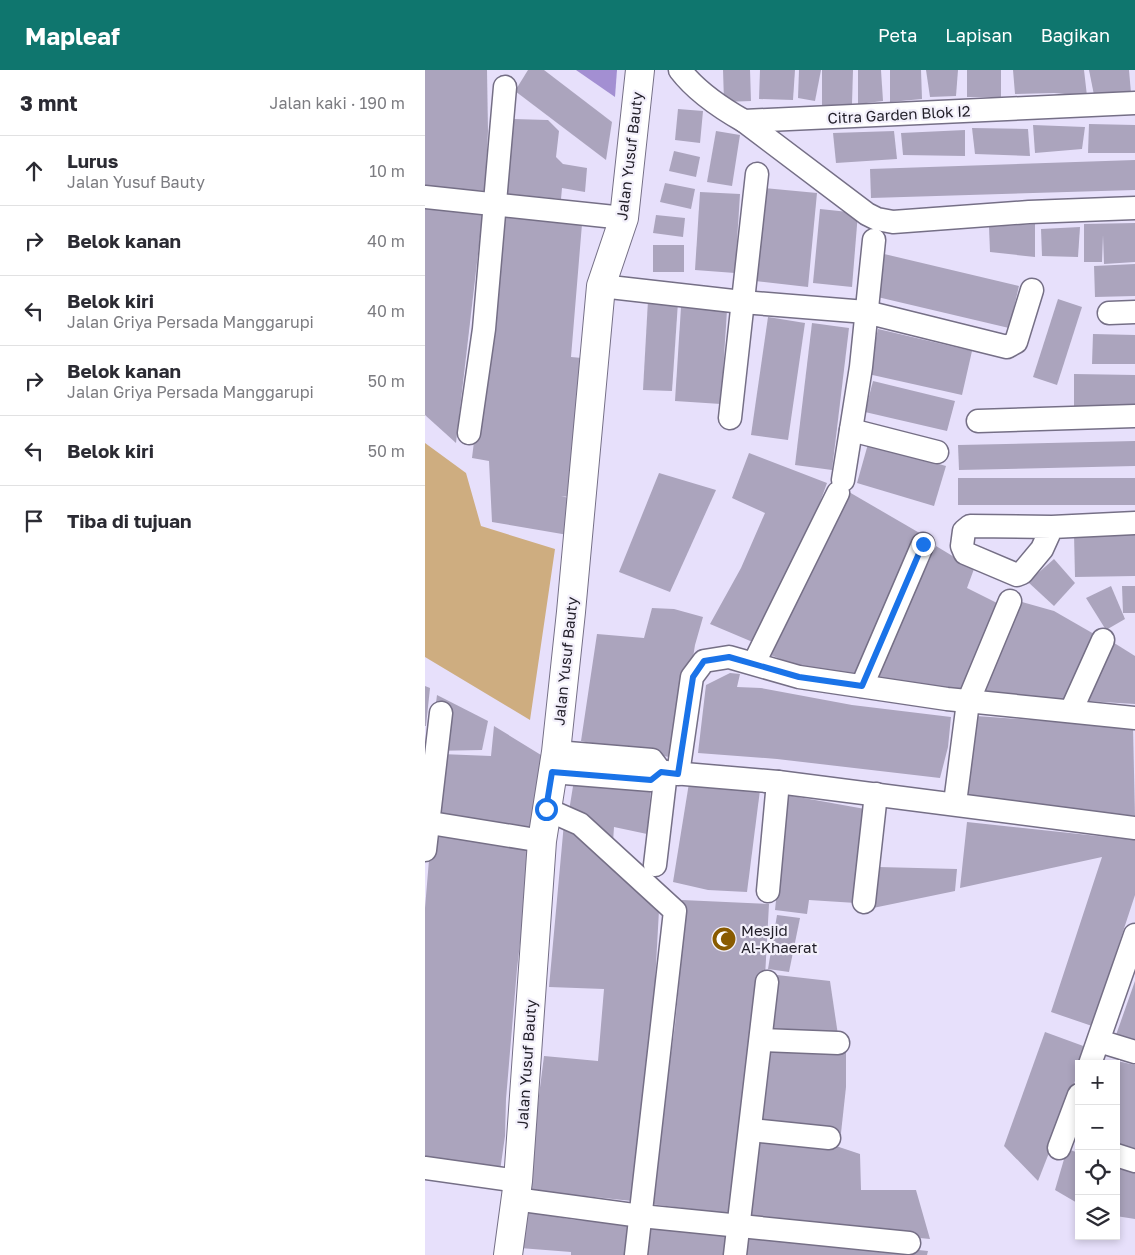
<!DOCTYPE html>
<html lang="id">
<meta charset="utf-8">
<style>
body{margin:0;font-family:"Golos Text",sans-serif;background:#f7f7f7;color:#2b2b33}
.controls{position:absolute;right:15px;bottom:15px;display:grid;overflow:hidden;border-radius:0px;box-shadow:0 2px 8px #0003}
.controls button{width:45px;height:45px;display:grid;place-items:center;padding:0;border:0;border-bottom:1px solid #e1e1e2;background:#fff;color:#2b2b33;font:25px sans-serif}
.stop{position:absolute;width:15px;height:15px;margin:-11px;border:4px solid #1a73e8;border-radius:50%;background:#fff}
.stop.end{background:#1a73e8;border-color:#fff;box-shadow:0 1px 5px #0008}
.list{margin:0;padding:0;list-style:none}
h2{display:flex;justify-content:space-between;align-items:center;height:65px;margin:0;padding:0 20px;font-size:21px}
h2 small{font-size:16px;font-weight:400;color:#7c7c81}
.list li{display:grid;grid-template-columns:32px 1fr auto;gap:15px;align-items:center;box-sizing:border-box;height:70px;padding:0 20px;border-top:1px solid #e1e1e2}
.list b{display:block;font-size:19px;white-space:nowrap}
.list p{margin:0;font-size:16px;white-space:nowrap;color:#7c7c81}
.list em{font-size:16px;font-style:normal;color:#7c7c81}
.icon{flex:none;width:28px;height:28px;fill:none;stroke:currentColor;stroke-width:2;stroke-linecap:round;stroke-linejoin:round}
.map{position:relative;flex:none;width:710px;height:1185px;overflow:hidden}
header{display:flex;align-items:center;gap:30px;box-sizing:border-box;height:70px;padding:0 25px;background:#0f766e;color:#fff}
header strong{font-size:24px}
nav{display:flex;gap:28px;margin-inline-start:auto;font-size:18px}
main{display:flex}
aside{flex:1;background:#fff}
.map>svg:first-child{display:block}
.green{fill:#cead80}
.water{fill:#a38fd2}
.building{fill:#aba4bd}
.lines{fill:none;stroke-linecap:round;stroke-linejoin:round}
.street-casing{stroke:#756f86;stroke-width:25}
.secondary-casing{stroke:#756f86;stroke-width:30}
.street{stroke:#fff;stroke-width:22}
.secondary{stroke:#fff;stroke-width:28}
.route{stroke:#1a73e8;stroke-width:6}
.labels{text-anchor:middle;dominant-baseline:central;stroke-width:4.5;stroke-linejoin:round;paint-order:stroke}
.street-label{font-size:15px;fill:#211e28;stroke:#f3f0fb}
.poi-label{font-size:15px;fill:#211e28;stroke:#f3f0fb;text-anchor:start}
</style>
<header>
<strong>Mapleaf</strong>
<nav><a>Peta</a><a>Lapisan</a><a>Bagikan</a></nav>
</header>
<main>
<aside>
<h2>3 mnt<small>Jalan kaki · 190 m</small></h2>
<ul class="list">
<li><svg class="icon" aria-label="ahead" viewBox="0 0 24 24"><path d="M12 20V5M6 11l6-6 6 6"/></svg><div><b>Lurus</b><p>Jalan Yusuf Bauty</p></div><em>10 m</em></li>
<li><svg class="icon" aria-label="right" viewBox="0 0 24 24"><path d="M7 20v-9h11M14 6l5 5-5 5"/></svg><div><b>Belok kanan</b></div><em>40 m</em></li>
<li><svg class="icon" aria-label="left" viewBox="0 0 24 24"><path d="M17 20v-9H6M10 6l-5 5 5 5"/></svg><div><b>Belok kiri</b><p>Jalan Griya Persada Manggarupi</p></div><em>40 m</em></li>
<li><svg class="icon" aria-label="right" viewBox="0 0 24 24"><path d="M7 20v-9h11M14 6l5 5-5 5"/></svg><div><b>Belok kanan</b><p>Jalan Griya Persada Manggarupi</p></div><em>50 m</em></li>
<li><svg class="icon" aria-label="left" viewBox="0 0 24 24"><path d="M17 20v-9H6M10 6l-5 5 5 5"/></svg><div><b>Belok kiri</b></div><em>50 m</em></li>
<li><svg class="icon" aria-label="arrive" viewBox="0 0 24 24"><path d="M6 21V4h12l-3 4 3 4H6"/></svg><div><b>Tiba di tujuan</b></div></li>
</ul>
</aside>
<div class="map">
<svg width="710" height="1185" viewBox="0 0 710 1185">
<rect width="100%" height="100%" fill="#e7e0fb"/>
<polygon class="green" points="0,373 41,403 56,456 130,479 105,650 0,587"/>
<polygon class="water" points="151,0 192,0 190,27"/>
<g class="building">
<polygon points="0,0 62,0 63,61 60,121 0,117"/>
<polygon points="103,0 119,0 187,52 181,90 90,21"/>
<polygon points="298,0 325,0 326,31 299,32"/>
<polygon points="335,0 370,0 368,30 334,29"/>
<polygon points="374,0 396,0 390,31 373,28"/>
<polygon points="397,0 428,0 427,34 397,36"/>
<polygon points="433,0 456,0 458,31 433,34"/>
<polygon points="465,0 496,0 497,29 465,32"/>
<polygon points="501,0 533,0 531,26 505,27"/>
<rect x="542" y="0" width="34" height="27"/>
<polygon points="588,0 659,0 662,26 629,23 590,24"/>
<polygon points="664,0 704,0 706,23 669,25"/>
<polygon points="253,39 278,41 275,73 250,70"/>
<polygon points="88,49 123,50 134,61 131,87 138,94 162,98 160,122 137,118 136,129 80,124"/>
<polygon points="664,54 710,55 710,83 663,83"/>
<polygon points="608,55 660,57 657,79 610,83"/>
<polygon points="547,58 603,59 605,86 550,84"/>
<polygon points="540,60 540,86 478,85 476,63"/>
<polygon points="291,61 315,65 307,116 282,112"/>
<polygon points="469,61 472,89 411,93 408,63"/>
<polygon points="249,81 275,87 271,107 244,101"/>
<polygon points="710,90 710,120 446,128 445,99"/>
<polygon points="240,113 270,119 266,139 235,132"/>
<polygon points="339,118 392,123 383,217 330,211"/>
<polygon points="275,122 315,124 310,203 270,200"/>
<polygon points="0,137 58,141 31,373 0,345"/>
<polygon points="395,139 433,143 427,217 388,213"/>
<polygon points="77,143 157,154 146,287 157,288 146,387 144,427 136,426 144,428 143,465 67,452 64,391 47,388"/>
<polygon points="231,145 260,148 258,167 228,163"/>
<polygon points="710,153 710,192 679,194 678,165 677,192 659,192 659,154"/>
<polygon points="610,154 610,187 565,182 564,157"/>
<polygon points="655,157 653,187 617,186 616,159"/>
<rect x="228" y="175" width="31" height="27"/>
<polygon points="455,183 594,216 584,258 444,225"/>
<polygon points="710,194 710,226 670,227 669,196"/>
<polygon points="633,229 657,237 632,315 608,307"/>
<polygon points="223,230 253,232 247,321 218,320"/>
<polygon points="256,237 302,240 296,334 250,331"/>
<polygon points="343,247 380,253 363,370 326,365"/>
<polygon points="387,253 424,258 407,400 370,395"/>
<polygon points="453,259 547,281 537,325 443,304"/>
<polygon points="668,264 710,265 710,294 667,294"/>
<polygon points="649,304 710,305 710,340 649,339"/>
<polygon points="448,311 530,331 522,361 440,342"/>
<polygon points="710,371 710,396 534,400 533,375"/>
<polygon points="443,374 521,396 509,436 432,413"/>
<polygon points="324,383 402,413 394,435 330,573 285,554 316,498 340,443 307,428"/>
<polygon points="234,403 291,420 245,522 194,502"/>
<rect x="533" y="408" width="177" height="27"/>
<polygon points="424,422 498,465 429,605 382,600 343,584"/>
<polygon points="710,463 710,506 650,507 649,464"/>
<polygon points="511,476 549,499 542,518 574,534 536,623 450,609"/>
<polygon points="629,489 650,513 629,536 603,512"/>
<polygon points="686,516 700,549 681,560 661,528"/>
<polygon points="697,516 710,516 710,543 698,543"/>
<polygon points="597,532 629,541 669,564 641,632 555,625 578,566"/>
<polygon points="227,538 249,539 278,547 270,575 252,688 208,682 156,671 172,564 219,568"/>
<polygon points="686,571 710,586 710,634 661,631"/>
<polygon points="305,603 315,604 312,617 336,618 427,635 526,647 523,677 515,708 352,689 273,683 281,615"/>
<polygon points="0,616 5,618 1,656 0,656"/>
<polygon points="12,625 63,651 57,680 5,681"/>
<polygon points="551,646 708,657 710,746 543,726"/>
<polygon points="69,656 116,685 112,759 9,743 16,684 66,686"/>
<polygon points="149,710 226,718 222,764 189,757 188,772 144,741"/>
<polygon points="264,713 335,720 322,822 283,820 248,812"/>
<polygon points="362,725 440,739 431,833 384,830 382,844 350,840"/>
<polygon points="542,752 710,770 710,825 667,956 626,942 677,787 535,818"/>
<polygon points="139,753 179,785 192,804 217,820 234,840 230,913 207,1131 102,1120 119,986 173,991 179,919 124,917"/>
<polygon points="6,766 40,768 111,778 104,873 95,873 92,899 81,1029 80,1066 75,1101 0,1089 0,838"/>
<polygon points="453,797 532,799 530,821 448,838"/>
<polygon points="257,830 344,834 340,907 332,907 331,941 307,1144 225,1134 250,955 255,903"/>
<polygon points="352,845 375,848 364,902 343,899"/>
<polygon points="352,905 405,911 413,965 344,962"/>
<polygon points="710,911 710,971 691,965"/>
<polygon points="620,962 661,977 640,1042 613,1111 579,1076"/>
<polygon points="343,976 421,980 421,1017 416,1063 335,1055"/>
<polygon points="688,990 710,995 710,1082 691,1076 691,994 686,994"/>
<polygon points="333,1066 405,1074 435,1084 436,1120 491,1120 505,1169 321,1151"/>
<polygon points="642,1079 654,1083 654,1134 630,1120"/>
<polygon points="691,1094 710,1100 710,1149 691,1146"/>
<polygon points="98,1141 150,1150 205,1153 201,1185 146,1185 146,1182 95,1178"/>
<polygon points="223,1156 305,1161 303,1185 221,1185"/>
<polygon points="320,1160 437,1174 503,1181 502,1185 317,1185"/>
</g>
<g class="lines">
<defs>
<g id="street">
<path d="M255,0C271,21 296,38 319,51L710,33"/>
<polyline points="319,51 442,144 452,149 468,152 604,142 710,138"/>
<polyline points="0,127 199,148"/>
<polyline points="176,216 317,232 441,242 582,277 591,272 607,220"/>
<polyline points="684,243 710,242"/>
<polyline points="305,348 332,104"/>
<polyline points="553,351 710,346"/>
<polyline points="426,360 512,382"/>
<polyline points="44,363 59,259 80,17"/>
<polyline points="418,410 436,297 449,170"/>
<polyline points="627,457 617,479 597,503 592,505 540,483 537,476 539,461 545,456 627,457 710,453"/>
<polyline points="329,593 413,423"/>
<polyline points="437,616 498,474"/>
<polyline points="646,641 678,570"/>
<polyline points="131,682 227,690 236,702"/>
<polyline points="127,702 226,710 236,702"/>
<polyline points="236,702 353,712 710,758"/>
<polyline points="253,704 267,607 279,591 304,587 374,607 522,629 710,648"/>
<polyline points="530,733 543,632 585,531"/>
<polyline points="121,739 155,754 250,841 211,1185"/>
<polyline points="0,752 117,771"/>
<polyline points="0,780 16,643"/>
<polyline points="230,795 241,702"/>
<polyline points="343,821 353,712"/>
<polyline points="439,832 451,724"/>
<polyline points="336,970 413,973"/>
<polyline points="674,971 710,982"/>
<polyline points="665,994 710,865"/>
<polyline points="326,1060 404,1068"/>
<polyline points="634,1078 654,1025"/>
<polyline points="691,1085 710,1091"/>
<polyline points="0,1098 93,1111"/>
<polyline points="90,1129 216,1146 484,1173"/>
<polyline points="310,1185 342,912"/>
</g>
<polyline id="secondary" points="83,1185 93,1111 117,771 131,682 146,542 176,216 199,148 215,0"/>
</defs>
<use href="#street" class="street-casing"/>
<use href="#secondary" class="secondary-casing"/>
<use href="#street" class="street"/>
<use href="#secondary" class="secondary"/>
</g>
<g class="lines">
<polyline class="route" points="121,739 127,702 226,710 236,702 253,704 268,607 279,591 304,587 374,607 437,616 498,474"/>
</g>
<defs>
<symbol id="mosque-disc" viewBox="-11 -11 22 22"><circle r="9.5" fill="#895b00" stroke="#f3f0fb"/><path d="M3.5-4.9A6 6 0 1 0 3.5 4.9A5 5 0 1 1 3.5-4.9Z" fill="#fff"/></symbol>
</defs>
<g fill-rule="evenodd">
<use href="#mosque-disc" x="285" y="855" width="28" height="28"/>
</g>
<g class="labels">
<g class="street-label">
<text transform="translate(474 44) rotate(-3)">Citra Garden Blok I2</text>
<text transform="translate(204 86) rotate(-83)">Jalan Yusuf Bauty</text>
<text transform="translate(140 591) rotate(-84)">Jalan Yusuf Bauty</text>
<text transform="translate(101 994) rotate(-86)">Jalan Yusuf Bauty</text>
</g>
<g class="poi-label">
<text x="316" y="860">Mesjid<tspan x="316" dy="17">Al-Khaerat</tspan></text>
</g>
</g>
</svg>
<div class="controls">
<button>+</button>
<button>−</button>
<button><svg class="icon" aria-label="locate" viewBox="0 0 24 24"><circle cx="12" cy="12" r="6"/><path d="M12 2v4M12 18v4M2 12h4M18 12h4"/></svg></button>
<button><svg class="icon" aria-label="layers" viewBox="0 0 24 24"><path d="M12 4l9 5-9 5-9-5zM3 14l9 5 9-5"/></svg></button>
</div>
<div class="stop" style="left:121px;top:739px"></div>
<div class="stop end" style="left:498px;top:474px"></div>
</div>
</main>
